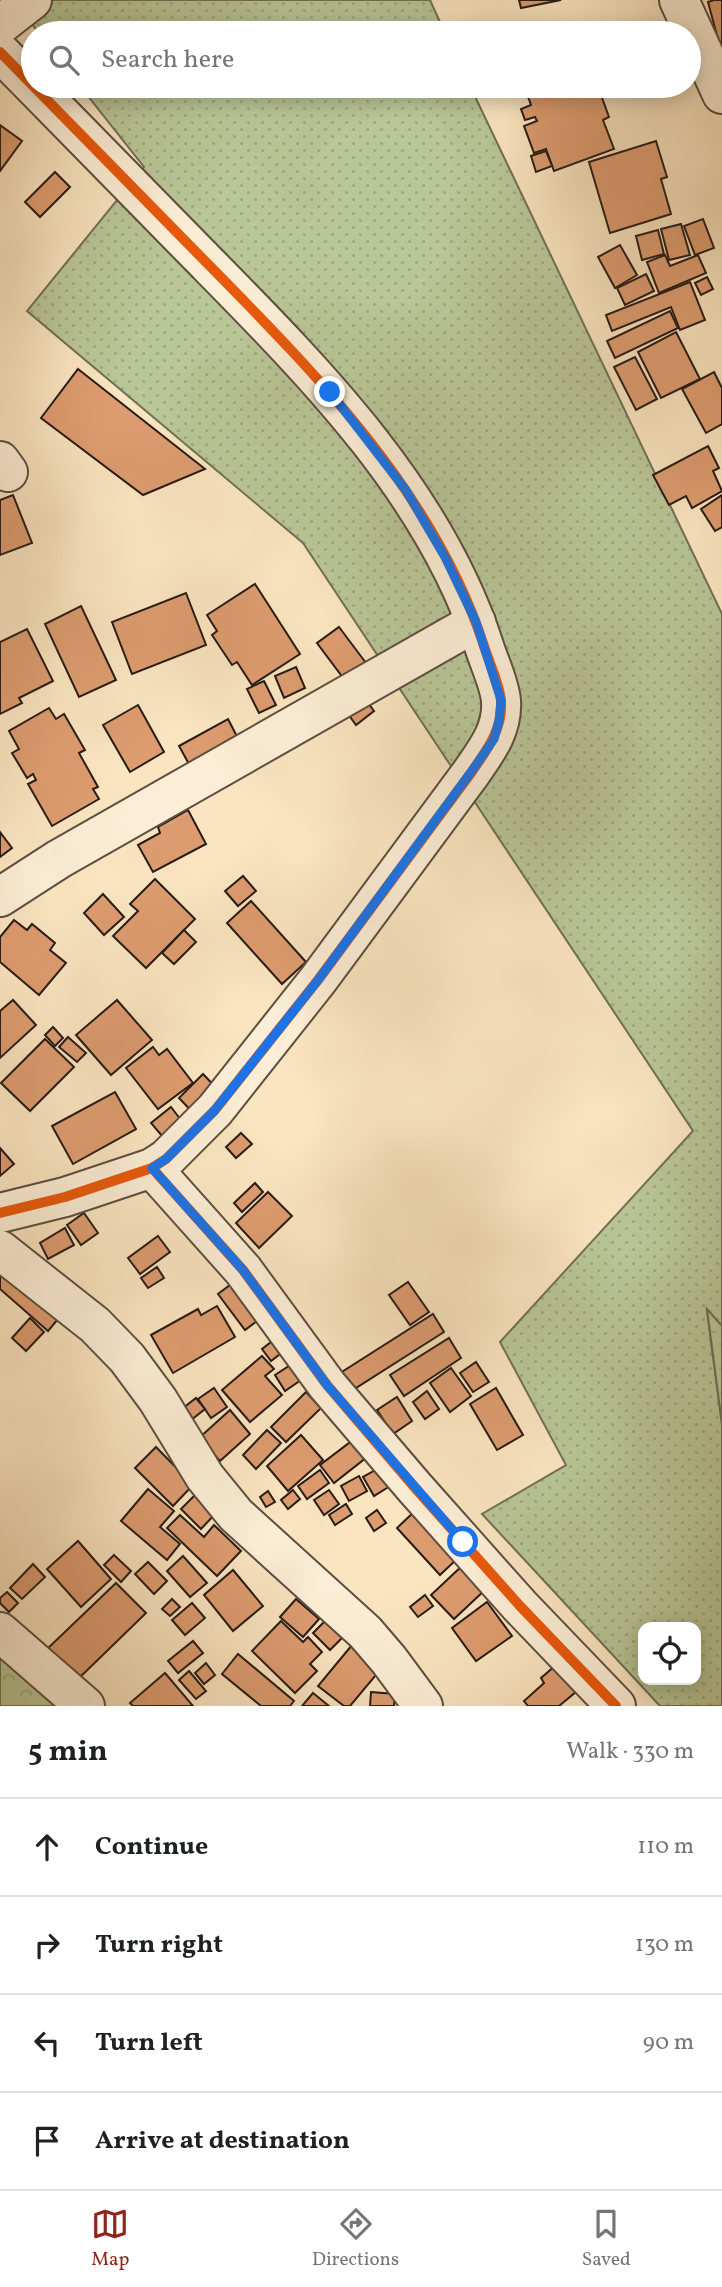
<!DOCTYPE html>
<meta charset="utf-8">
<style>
body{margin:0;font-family:Vollkorn,serif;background:#f6f6f6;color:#202124}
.controls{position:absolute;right:21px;bottom:21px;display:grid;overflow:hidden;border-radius:14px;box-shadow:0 4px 18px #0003}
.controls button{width:63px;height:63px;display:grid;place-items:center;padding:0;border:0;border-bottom:2px solid #e0e0e0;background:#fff;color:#202124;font:35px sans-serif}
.stop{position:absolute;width:21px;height:21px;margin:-16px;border:5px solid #1a73e8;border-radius:50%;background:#fff}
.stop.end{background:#1a73e8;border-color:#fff;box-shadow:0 2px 7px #0008}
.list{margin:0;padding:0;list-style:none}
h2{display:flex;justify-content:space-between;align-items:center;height:91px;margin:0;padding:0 28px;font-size:30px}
h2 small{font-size:23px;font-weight:400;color:#757577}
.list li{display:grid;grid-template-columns:46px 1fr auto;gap:21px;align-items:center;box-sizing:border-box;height:98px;padding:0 28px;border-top:2px solid #e0e0e0}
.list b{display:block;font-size:26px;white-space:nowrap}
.list em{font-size:23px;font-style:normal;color:#757577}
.icon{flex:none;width:38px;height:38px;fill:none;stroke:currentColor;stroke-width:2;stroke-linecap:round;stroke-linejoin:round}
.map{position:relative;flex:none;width:722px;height:1706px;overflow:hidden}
.search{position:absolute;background:#fff;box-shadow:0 4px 18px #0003;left:21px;right:21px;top:21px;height:77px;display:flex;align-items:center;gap:18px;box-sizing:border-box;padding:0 24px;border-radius:38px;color:#757577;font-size:26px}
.sheet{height:483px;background:#fff}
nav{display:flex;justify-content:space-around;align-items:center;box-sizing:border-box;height:98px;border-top:2px solid #e0e0e0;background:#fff;font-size:19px;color:#757577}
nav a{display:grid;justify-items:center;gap:4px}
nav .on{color:#8f2418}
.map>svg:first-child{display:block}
.grass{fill:url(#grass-dots);stroke:#707056;stroke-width:2;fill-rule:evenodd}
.forest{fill:url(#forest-crowns);stroke:#707056;stroke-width:2}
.wetland{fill:url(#wetland-marsh);stroke:#707056;stroke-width:2}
.building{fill:#dd9c70;stroke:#271b16;stroke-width:2}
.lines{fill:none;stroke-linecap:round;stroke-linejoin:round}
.minor-casing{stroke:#5c4e40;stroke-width:42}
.minor{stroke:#fceed6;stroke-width:38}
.cycleway-casing{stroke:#fceed6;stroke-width:15}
.cycleway{stroke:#e8590c;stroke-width:10}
.route{stroke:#1a73e8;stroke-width:9}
</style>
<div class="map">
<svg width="722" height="1706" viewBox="0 0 722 1706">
<defs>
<pattern id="grass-dots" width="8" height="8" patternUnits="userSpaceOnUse" patternTransform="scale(1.75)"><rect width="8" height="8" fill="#b9c697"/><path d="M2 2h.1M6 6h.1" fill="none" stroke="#9faa81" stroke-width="1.8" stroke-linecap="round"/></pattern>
<pattern id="forest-crowns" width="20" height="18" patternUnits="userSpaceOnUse" patternTransform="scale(1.75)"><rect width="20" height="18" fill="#b9c697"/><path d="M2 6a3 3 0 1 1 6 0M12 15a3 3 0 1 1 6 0" fill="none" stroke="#9faa81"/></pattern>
<pattern id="wetland-marsh" width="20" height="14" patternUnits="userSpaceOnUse" patternTransform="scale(1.75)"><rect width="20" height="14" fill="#b9c697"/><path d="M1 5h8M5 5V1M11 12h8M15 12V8" fill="none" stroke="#9faa81"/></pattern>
</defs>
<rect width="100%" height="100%" fill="#fae5c0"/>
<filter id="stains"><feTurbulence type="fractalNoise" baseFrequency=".00286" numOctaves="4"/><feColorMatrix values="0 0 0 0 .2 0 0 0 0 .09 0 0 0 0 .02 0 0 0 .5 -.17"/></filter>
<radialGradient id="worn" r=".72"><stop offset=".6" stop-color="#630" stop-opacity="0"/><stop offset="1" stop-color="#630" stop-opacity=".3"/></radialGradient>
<g class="grass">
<polygon points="13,0 430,0 445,33 39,33"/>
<path d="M80,86H470L722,614V1326L707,1311L722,1424V1706H660L482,1514L566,1465L500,1342L693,1131L303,543L27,311L144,167ZM643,1627H696V1680H643Z"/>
</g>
<polygon class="forest" points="0,1650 58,1706 0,1706"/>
<polygon class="wetland" points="707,1309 722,1326 722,1424"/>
<g class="building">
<polygon points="519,0 561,0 521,8"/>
<polygon points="714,0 722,0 722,46 720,47 708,2"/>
<polygon points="540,86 604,86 606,94 601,95 609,117 603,120 614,149 554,171 546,149 534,153 524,126 537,121 535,117 525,120 521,109 531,105 526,91"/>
<polygon points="0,125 22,141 0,171"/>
<polygon points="656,141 667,177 661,179 671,214 610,233 589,162"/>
<polygon points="546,151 552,166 536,172 531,156"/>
<polygon points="55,172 70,187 40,217 25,202"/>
<polygon points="703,219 714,248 695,255 684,226"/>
<polygon points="681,224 690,255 669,260 661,229"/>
<polygon points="658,230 664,254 642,260 636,236"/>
<polygon points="620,245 637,275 615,288 598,257"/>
<polygon points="665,255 670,266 698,255 706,273 659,293 647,262"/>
<polygon points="646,274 654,291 625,305 617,288"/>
<polygon points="707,277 713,289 701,295 695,283"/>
<polygon points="690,282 705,320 680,330 671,307 612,331 606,315"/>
<polygon points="670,311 678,328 615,358 607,341"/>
<polygon points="676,332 700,379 661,398 638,352"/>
<polygon points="635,357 657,399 636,410 614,367"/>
<polygon points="78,369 205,469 143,495 41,418"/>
<polygon points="714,372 722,388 722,424 706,433 682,389"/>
<polygon points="708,446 719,468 713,471 722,491 692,508 686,496 669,505 653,475"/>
<polygon points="13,495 32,543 0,555 0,500"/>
<polygon points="722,495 722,527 715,531 701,509"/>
<polygon points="255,584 300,654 252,685 237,662 232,665 212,635 217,631 207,615"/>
<polygon points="186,593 206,645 132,674 112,622"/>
<polygon points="81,606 116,680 79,697 45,624"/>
<polygon points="339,627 369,667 347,683 317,643"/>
<polygon points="27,629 53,681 19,698 22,703 0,714 0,642"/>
<polygon points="296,667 305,688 284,698 275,676"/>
<polygon points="264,681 276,705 259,713 247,689"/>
<polygon points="366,700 374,711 356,725 348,714"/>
<polygon points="138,705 164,752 130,772 103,725"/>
<polygon points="49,708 56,719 64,714 85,750 79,753 98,787 93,789 99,799 52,826 28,784 36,780 33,774 27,778 12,753 19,749 9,731"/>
<polygon points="228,719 243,748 195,775 179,746"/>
<polygon points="188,810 206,844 153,872 138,845 160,833 158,827"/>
<polygon points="0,832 12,848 0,857"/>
<polygon points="243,876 256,891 238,906 225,891"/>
<polygon points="155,879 195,919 146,968 113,936 138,911 130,904"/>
<polygon points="103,894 124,917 104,935 84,913"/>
<polygon points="251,901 306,962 282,984 227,923"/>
<polygon points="14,920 27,930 32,924 55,943 50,950 66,963 39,995 0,962 0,937"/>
<polygon points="184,930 196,942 174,964 162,953"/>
<polygon points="13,1000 36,1025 0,1058 0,1011"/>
<polygon points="117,1000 152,1040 111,1075 76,1035"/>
<polygon points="53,1027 63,1038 55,1046 45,1035"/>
<polygon points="68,1037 86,1053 77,1062 59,1047"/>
<polygon points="45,1039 74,1067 30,1111 1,1083"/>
<polygon points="153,1047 159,1055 167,1049 193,1083 158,1109 126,1068"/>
<polygon points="203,1074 222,1094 198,1118 179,1098"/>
<polygon points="115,1092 136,1129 73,1164 52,1126"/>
<polygon points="171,1107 187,1128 168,1143 151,1123"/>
<polygon points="241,1133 252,1144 236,1158 226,1147"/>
<polygon points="0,1148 14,1164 0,1176"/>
<polygon points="255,1183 263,1192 242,1212 234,1203"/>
<polygon points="268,1192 292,1216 259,1248 236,1223"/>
<polygon points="84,1213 98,1233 81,1245 67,1225"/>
<polygon points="65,1228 74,1245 48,1259 40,1243"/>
<polygon points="158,1236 170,1252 140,1274 128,1258"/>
<polygon points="0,1258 63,1313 48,1331 0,1289"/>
<polygon points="157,1267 164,1278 148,1288 141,1278"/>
<polygon points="238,1279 265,1315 245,1330 218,1294"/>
<polygon points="408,1282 429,1312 410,1325 389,1295"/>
<polygon points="217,1306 235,1337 173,1373 151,1335 198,1309 201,1315"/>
<polygon points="433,1314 444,1332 348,1393 337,1375"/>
<polygon points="30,1318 44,1332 26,1351 12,1338"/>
<polygon points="449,1338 461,1358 404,1396 390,1375"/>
<polygon points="275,1339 284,1351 271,1361 262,1349"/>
<polygon points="262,1356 274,1369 265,1376 282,1395 250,1422 222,1390"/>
<polygon points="476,1362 489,1382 473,1392 460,1373"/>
<polygon points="292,1364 301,1380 285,1391 275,1375"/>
<polygon points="451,1368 471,1396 450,1412 430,1383"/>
<polygon points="214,1388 227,1407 211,1418 198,1399"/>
<polygon points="496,1388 523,1435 497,1450 470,1404"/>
<polygon points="427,1391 439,1409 425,1419 413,1402"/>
<polygon points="306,1392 321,1408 286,1442 271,1427"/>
<polygon points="397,1397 412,1421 393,1434 377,1410"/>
<polygon points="196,1398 205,1409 191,1420 182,1409"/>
<polygon points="230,1410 250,1434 220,1461 199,1438"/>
<polygon points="267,1430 281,1443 256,1469 243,1455"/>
<polygon points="301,1435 323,1460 288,1491 267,1466"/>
<polygon points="353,1440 367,1457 334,1483 320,1465"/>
<polygon points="156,1447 193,1485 173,1506 135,1468"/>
<polygon points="379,1468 390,1486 374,1496 363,1477"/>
<polygon points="320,1470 329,1483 307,1499 298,1486"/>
<polygon points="359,1476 367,1491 349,1501 341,1486"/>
<polygon points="148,1489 174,1511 160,1527 180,1544 167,1560 121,1521"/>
<polygon points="293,1490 300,1499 288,1509 281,1500"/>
<polygon points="329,1490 339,1504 324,1515 314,1500"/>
<polygon points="268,1491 275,1502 266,1507 260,1497"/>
<polygon points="197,1493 216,1513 201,1529 181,1509"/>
<polygon points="346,1504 352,1514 335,1525 329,1515"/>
<polygon points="377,1510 386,1523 374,1531 366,1518"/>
<polygon points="416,1510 459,1557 440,1575 397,1528"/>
<polygon points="180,1515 204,1537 214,1525 241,1551 217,1576 167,1528"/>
<polygon points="78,1541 111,1579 81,1607 47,1569"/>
<polygon points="114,1555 131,1571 121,1582 104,1565"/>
<polygon points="183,1556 207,1583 190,1597 167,1571"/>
<polygon points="148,1562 167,1581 154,1594 135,1574"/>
<polygon points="33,1564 45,1577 22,1599 10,1588"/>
<polygon points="463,1565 486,1589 454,1619 431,1595"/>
<polygon points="233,1570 263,1606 233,1631 204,1595"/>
<polygon points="116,1583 146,1613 75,1682 45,1651"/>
<polygon points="7,1592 18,1603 9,1612 0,1603 0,1598"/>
<polygon points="425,1595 433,1606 418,1617 410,1607"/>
<polygon points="172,1599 180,1607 170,1616 162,1609"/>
<polygon points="296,1599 319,1619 303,1637 280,1617"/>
<polygon points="487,1602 512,1636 476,1661 452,1628"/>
<polygon points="192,1603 205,1618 185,1635 172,1620"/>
<polygon points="281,1621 303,1642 308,1637 322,1652 310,1664 317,1671 295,1693 252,1651"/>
<polygon points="325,1621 342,1638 330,1650 313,1633"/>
<polygon points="193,1641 203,1653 178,1673 168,1661"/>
<polygon points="352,1645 381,1669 350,1706 344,1706 318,1686"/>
<polygon points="238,1654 294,1701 290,1706 261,1706 222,1674"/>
<polygon points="206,1663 215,1675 204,1684 195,1673"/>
<polygon points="556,1665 577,1691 559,1706 528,1706 524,1701 544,1683 541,1678"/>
<polygon points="189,1671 206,1691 196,1699 179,1680"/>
<polygon points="165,1673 193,1706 133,1706 130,1703"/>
<polygon points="371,1692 395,1694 394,1706 370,1706"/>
<polygon points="313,1693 329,1706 302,1706"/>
</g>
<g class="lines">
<defs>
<g id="minor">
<polyline points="679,0 722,94"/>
<polyline points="0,25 32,0"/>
<path d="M0,52C67,120 133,188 200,256C312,370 434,491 484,646C489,662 500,685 501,701C503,730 486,751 471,773L318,980L215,1110L166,1159L152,1168L65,1197L0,1213"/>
<polyline points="0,461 8,472"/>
<polyline points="0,897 59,859 476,622"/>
<polyline points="152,1168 243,1270 327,1385 415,1488 520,1606 616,1706"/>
<polyline points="0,1250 95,1325 127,1358 158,1400 205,1477 236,1515 365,1632 389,1660 423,1706"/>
<polyline points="0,1632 85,1706"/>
</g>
</defs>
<use href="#minor" class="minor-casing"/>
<use href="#minor" class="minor"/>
<defs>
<g id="cycleway">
<path d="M0,52C67,120 133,188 200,256C312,370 434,491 484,646C489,662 500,685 501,701C503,730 486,751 471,773L318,980L215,1110L166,1159L152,1168L65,1197L0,1213"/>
<polyline points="152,1168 243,1270 327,1385 415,1488 520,1606 616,1706"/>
</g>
</defs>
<use href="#cycleway" class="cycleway-casing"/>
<use href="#cycleway" class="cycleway"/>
</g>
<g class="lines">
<polyline class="route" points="330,392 405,489 445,557 476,622 501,700 499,721 494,739 471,772 318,980 215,1110 166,1159 152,1168 243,1270 327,1385 463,1542"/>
</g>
<rect width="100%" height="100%" filter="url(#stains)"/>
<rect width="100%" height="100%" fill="url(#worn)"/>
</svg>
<div class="controls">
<button><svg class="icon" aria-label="locate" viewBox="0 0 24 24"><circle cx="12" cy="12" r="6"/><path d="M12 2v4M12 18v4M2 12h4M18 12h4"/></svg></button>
</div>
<div class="stop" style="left:463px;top:1542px"></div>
<div class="stop end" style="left:330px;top:392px"></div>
<div class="search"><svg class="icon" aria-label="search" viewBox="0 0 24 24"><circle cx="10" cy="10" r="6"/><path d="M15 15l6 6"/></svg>Search here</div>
</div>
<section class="sheet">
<h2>5 min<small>Walk · 330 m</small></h2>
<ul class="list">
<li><svg class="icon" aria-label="ahead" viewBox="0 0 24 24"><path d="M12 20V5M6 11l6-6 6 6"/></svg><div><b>Continue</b></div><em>110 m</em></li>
<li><svg class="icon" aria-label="right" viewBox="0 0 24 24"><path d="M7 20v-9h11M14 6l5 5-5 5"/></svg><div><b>Turn right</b></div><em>130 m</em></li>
<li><svg class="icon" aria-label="left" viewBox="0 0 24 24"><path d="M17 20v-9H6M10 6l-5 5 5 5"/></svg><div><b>Turn left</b></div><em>90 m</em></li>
<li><svg class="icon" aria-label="arrive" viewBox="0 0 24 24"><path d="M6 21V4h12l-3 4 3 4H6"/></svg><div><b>Arrive at destination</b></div></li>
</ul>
</section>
<nav>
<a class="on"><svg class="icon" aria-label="map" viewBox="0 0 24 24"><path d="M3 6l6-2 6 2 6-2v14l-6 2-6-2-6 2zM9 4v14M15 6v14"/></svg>Map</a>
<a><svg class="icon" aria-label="directions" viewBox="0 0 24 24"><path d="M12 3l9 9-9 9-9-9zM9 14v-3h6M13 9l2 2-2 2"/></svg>Directions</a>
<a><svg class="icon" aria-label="saved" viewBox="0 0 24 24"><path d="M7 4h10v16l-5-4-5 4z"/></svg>Saved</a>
</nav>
